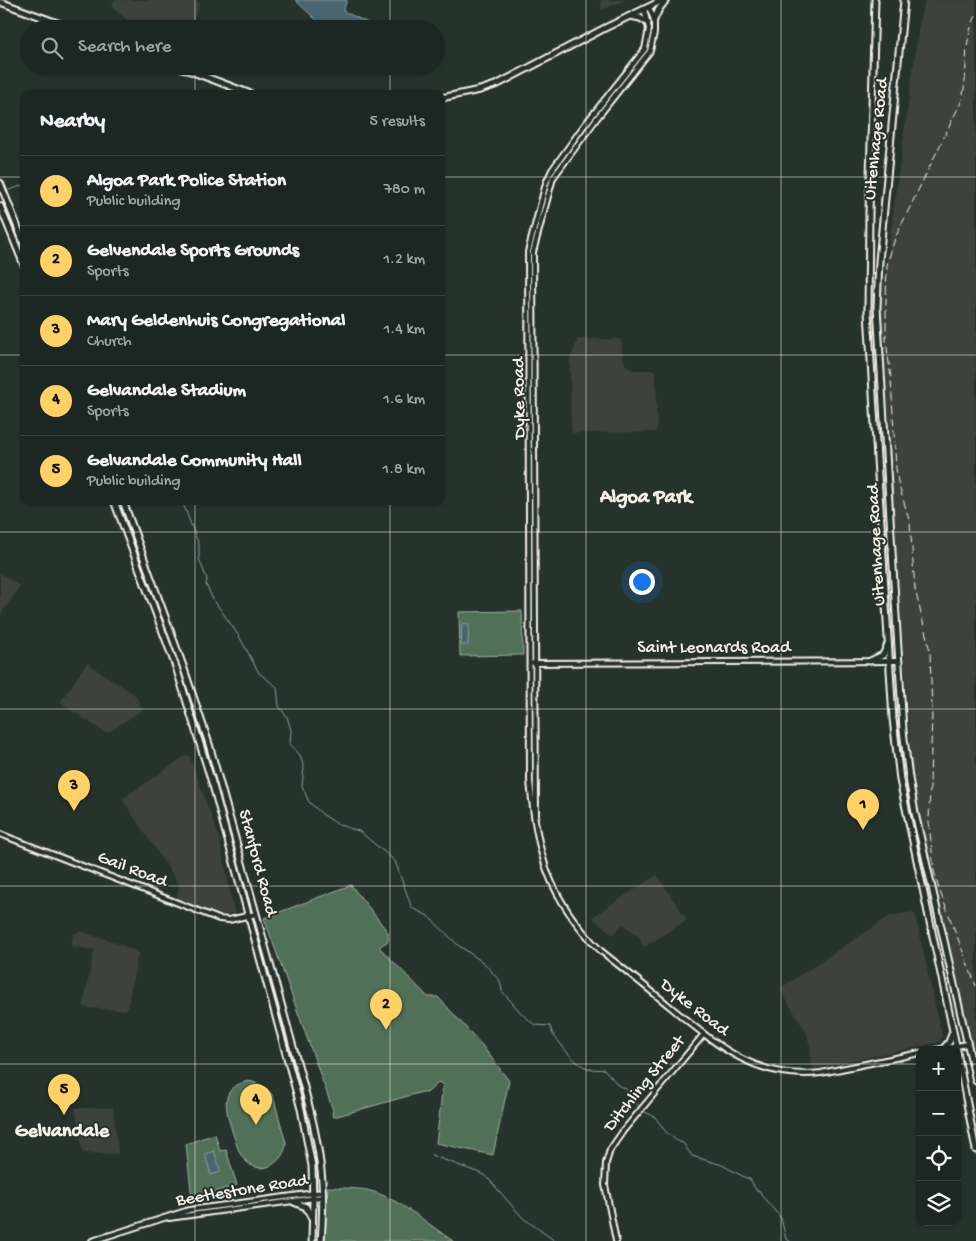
<!DOCTYPE html>
<meta charset="utf-8">
<style>
body{margin:0;font-family:"Gochi Hand",sans-serif;background:#252e2a;color:#f1f3f6}
.controls{position:absolute;right:15px;bottom:15px;display:grid;overflow:hidden;border-radius:10px;box-shadow:0 1px 4px #0004}
.controls button{width:45px;height:45px;display:grid;place-items:center;padding:0;border:0;border-bottom:1px solid #3a4340;background:#1c2622;color:#f1f3f6;font:25px sans-serif}
.you{position:absolute;left:641px;top:581px;width:18px;height:18px;margin:-12px;border:4px solid #fff;border-radius:50%;background:#1a73e8;box-shadow:0 0 0 8px #1a73e833}
.badge{display:grid;place-items:center;width:32px;height:32px;border-radius:50%;background:#ffd166;color:#111;font-size:16px;font-weight:700}
.pin{position:absolute;translate:-50% -41px;filter:drop-shadow(0 1px 2px #0008)}
.pin::after{content:'';position:absolute;top:26px;width:18px;height:15px;background:inherit;clip-path:polygon(0 0,100% 0,50% 100%)}
.list{margin:0;padding:0;list-style:none}
h2{display:flex;justify-content:space-between;align-items:center;height:65px;margin:0;padding:0 20px;font-size:21px}
h2 small{font-size:16px;font-weight:400;color:#a0a5a5}
.list li{display:grid;grid-template-columns:32px 1fr auto;gap:15px;align-items:center;box-sizing:border-box;height:70px;padding:0 20px;border-top:1px solid #3a4340}
.list b{display:block;font-size:19px;white-space:nowrap}
.list p{margin:0;font-size:16px;white-space:nowrap;color:#a0a5a5}
.list em{font-size:16px;font-style:normal;color:#a0a5a5}
.icon{flex:none;width:28px;height:28px;fill:none;stroke:currentColor;stroke-width:2;stroke-linecap:round;stroke-linejoin:round}
.map{position:relative;flex:none;width:976px;height:1241px;overflow:hidden}
.search{position:absolute;background:#1c2622;box-shadow:0 1px 4px #0004;left:20px;top:20px;width:425px;height:55px;display:flex;align-items:center;gap:12px;box-sizing:border-box;padding:0 18px;border-radius:28px;color:#a0a5a5;font-size:19px}
.panel{position:absolute;background:#1c2622;box-shadow:0 1px 4px #0004;left:20px;top:90px;width:425px;height:415px;border-radius:10px}
.map>svg:first-child{display:block}
.built{fill:#3c433c}
.green{fill:#516f58;stroke:#a2b0a0}
.water{fill:#4a6670;stroke:#8e9ea0}
.lines{fill:none;stroke-linecap:round;stroke-linejoin:round}
.stream{stroke:#8e9ea0;stroke-width:1}
.minor-casing{stroke:#f4f1e8;stroke-width:8}
.major-casing{stroke:#f4f1e8;stroke-width:9}
.minor{stroke:#26332d;stroke-width:4}
.major{stroke:#26332d;stroke-width:5}
.rail{stroke:#f4f1e8;stroke-width:1;stroke-dasharray:8 4;stroke-linecap:butt}
.grid{fill:none;stroke:#f4f1e8;stroke-width:1;stroke-opacity:0.55}
.labels{text-anchor:middle;dominant-baseline:central;stroke-width:4;stroke-linejoin:round;paint-order:stroke}
.street-label{font-size:18px;fill:#f4f1e8;stroke:#26332d}
.quarter-label{font-size:20px;font-weight:bold;fill:#f4f1e8;stroke:#26332d}
</style>
<div class="map">
<svg width="976" height="1241" viewBox="0 0 976 1241">
<rect width="100%" height="100%" fill="#26332d"/>
<filter id="ink" filterUnits="userSpaceOnUse"><feTurbulence type="fractalNoise" baseFrequency=".02" numOctaves="2"/><feDisplacementMap in="SourceGraphic" scale="10" xChannelSelector="R" yChannelSelector="G"/><feConvolveMatrix kernelMatrix="1 2 1 2 8 2 1 2 1" color-interpolation-filters="sRGB"/></filter>
<g filter="url(#ink)">
<g class="built">
<polygon points="114,0 191,0 200,2 190,29 138,29 112,7"/>
<polygon points="601,0 626,0 601,10"/>
<polygon points="925,0 976,0 976,1060 931,873 913,779 888,448 880,307 920,18"/>
<polygon points="578,339 621,339 624,363 633,370 654,370 656,372 657,430 654,432 573,433 571,430 570,359"/>
<polygon points="0,573 20,586 0,616"/>
<polygon points="87,663 135,695 142,707 142,710 109,732 104,732 62,704 61,701"/>
<polygon points="189,755 219,837 234,913 221,915 177,898 179,884 122,799 182,758"/>
<polygon points="657,875 687,920 644,947 639,937 623,924 613,935 592,917"/>
<polygon points="912,912 915,914 942,1037 940,1042 816,1068 811,1065 810,1045 806,1032 781,991 782,987 890,916"/>
<polygon points="80,931 97,937 98,936 136,951 138,953 127,1009 124,1010 86,1008 83,1006 94,950 71,946 73,935"/>
<polygon points="75,1108 113,1108 118,1154 83,1153"/>
</g>
<g class="green">
<polygon points="522,611 523,655 460,656 459,612"/>
<polygon points="351,885 388,932 388,941 379,947 428,997 438,997 481,1044 509,1081 493,1155 436,1143 443,1085 439,1082 427,1093 422,1092 334,1117 332,1115 333,1110 264,918"/>
<path d="M248,1081C259,1083 267,1087 273,1096L286,1143C285,1161 263,1177 247,1162C238,1155 236,1141 232,1131C226,1110 218,1088 248,1081Z"/>
<polygon points="215,1134 220,1151 226,1150 237,1185 192,1199 186,1144"/>
<path d="M328,1187C341,1188 354,1188 367,1190C397,1197 428,1224 453,1241H324Z"/>
</g>
<g class="water">
<polygon points="295,0 347,0 343,11 381,29 326,29"/>
<polygon points="462,623 469,624 468,645 461,645"/>
<polygon points="214,1151 221,1172 211,1175 205,1154"/>
</g>
<g class="lines">
<g class="stream">
<polyline points="9,190 24,185"/>
<path d="M182,501L199,545V559L207,579L206,585L213,599L239,636L259,673L277,687L279,706L287,717L291,730L290,744L300,755L304,768L302,786L309,802L322,814L339,825L359,831L395,861L412,908L428,916L458,945L484,963L500,981L502,991L522,1014L535,1025L550,1026C553,1038 557,1038 563,1047C574,1061 584,1072 604,1069L619,1086L625,1088L640,1108"/>
<polyline points="643,1111 655,1117 666,1132 677,1141 683,1143 692,1156 722,1165 746,1178 750,1179 756,1190 760,1191 762,1196 781,1218 786,1239 790,1241"/>
<polyline points="431,1155 485,1175 523,1218 555,1241"/>
</g>
<defs>
<g id="minor">
<path d="M644,9L649,29L645,49L583,127L552,170L546,183L528,252L530,781C537,855 548,898 601,951C625,970 649,989 673,1009C719,1047 757,1080 821,1073L920,1053"/>
<polyline points="533,663 898,661"/>
<polyline points="536,815 533,252 553,178 597,118 650,51 654,33 654,20 649,7"/>
<polyline points="0,834 219,919 229,920 256,914"/>
<polyline points="936,1050 967,1044"/>
<polyline points="169,1218 322,1197"/>
<polyline points="92,1241 189,1210 322,1192"/>
<polyline points="616,1241 605,1185 606,1163 610,1150 623,1131 704,1034"/>
</g>
<g id="major">
<polyline points="875,0 869,212 868,312 893,719 900,780 957,1050"/>
<polyline points="904,0 879,261 877,307 903,730 909,778 915,813 976,1081"/>
<polyline points="0,2 74,29"/>
<polyline points="631,16 640,18 648,23"/>
<polyline points="654,20 659,9 666,0"/>
<polyline points="177,66 251,94"/>
<polyline points="441,98 480,90 498,84 605,28 663,0"/>
<polyline points="0,183 24,243"/>
<polyline points="0,206 24,265"/>
<polyline points="114,501 176,667 214,789 301,1109 312,1166 313,1201 312,1241"/>
<path d="M123,501L183,666L209,744L298,1065C307,1098 316,1130 320,1163C324,1189 323,1215 321,1241"/>
<polyline points="870,661 883,655 888,644"/>
<polyline points="944,1048 949,1042 952,1034"/>
<polyline points="957,1052 976,1150"/>
<polyline points="294,1202 306,1207 312,1219"/>
</g>
</defs>
<use href="#minor" class="minor-casing"/>
<use href="#major" class="major-casing"/>
<use href="#minor" class="minor"/>
<use href="#major" class="major"/>
<path class="rail" d="M976,16C961,43 970,74 961,102L895,238L887,265L886,299V340L891,379L896,468L898,482L910,523L915,589L930,651L932,711L929,822L934,871L939,889L976,986"/>
</g>
</g>
<path class="grid" d="M195,0V29M390,0V29M586,0V1241M781,0V1241M195,66V94M390,66V94M0,177H24M441,177H976M0,355H24M441,355H976M195,501V1241M390,501V1241M0,532H976M0,709H976M0,886H976M0,1064H920M957,1064H976"/>
<g class="labels">
<g class="street-label">
<text transform="translate(877 139) rotate(-84)">Uitenhage Road</text>
<text transform="translate(520 398) rotate(-91)">Dyke Road</text>
<text transform="translate(877 545) rotate(-93)">Uitenhage Road</text>
<text x="714" y="648">Saint Leonards Road</text>
<text transform="translate(257 863) rotate(75)">Stanford Road</text>
<text transform="translate(132 870) rotate(21)">Gail Road</text>
<text transform="translate(694 1008) rotate(38)">Dyke Road</text>
<text transform="translate(645 1084) rotate(-51)">Ditchling Street</text>
<text transform="translate(242 1191) rotate(-9)">Beetlestone Road</text>
</g>
<g class="quarter-label">
<text x="646" y="498">Algoa Park</text>
<text x="62" y="1132">Gelvandale</text>
</g>
</g>
</svg>
<div class="controls">
<button>+</button>
<button>−</button>
<button><svg class="icon" aria-label="locate" viewBox="0 0 24 24"><circle cx="12" cy="12" r="6"/><path d="M12 2v4M12 18v4M2 12h4M18 12h4"/></svg></button>
<button><svg class="icon" aria-label="layers" viewBox="0 0 24 24"><path d="M12 4l9 5-9 5-9-5zM3 14l9 5 9-5"/></svg></button>
</div>
<div class="you"></div>
<div class="pin badge" style="left:863px;top:830px">1</div>
<div class="pin badge" style="left:386px;top:1030px">2</div>
<div class="pin badge" style="left:74px;top:811px">3</div>
<div class="pin badge" style="left:256px;top:1125px">4</div>
<div class="pin badge" style="left:64px;top:1115px">5</div>
<div class="search"><svg class="icon" aria-label="search" viewBox="0 0 24 24"><circle cx="10" cy="10" r="6"/><path d="M15 15l6 6"/></svg>Search here</div>
<section class="panel">
<h2>Nearby<small>5 results</small></h2>
<ul class="list">
<li><span class="badge">1</span><div><b>Algoa Park Police Station</b><p>Public building</p></div><em>780 m</em></li>
<li><span class="badge">2</span><div><b>Gelvendale Sports Grounds</b><p>Sports</p></div><em>1.2 km</em></li>
<li><span class="badge">3</span><div><b>Mary Geldenhuis Congregational</b><p>Church</p></div><em>1.4 km</em></li>
<li><span class="badge">4</span><div><b>Gelvandale Stadium</b><p>Sports</p></div><em>1.6 km</em></li>
<li><span class="badge">5</span><div><b>Gelvandale Community Hall</b><p>Public building</p></div><em>1.8 km</em></li>
</ul>
</section>
</div>
